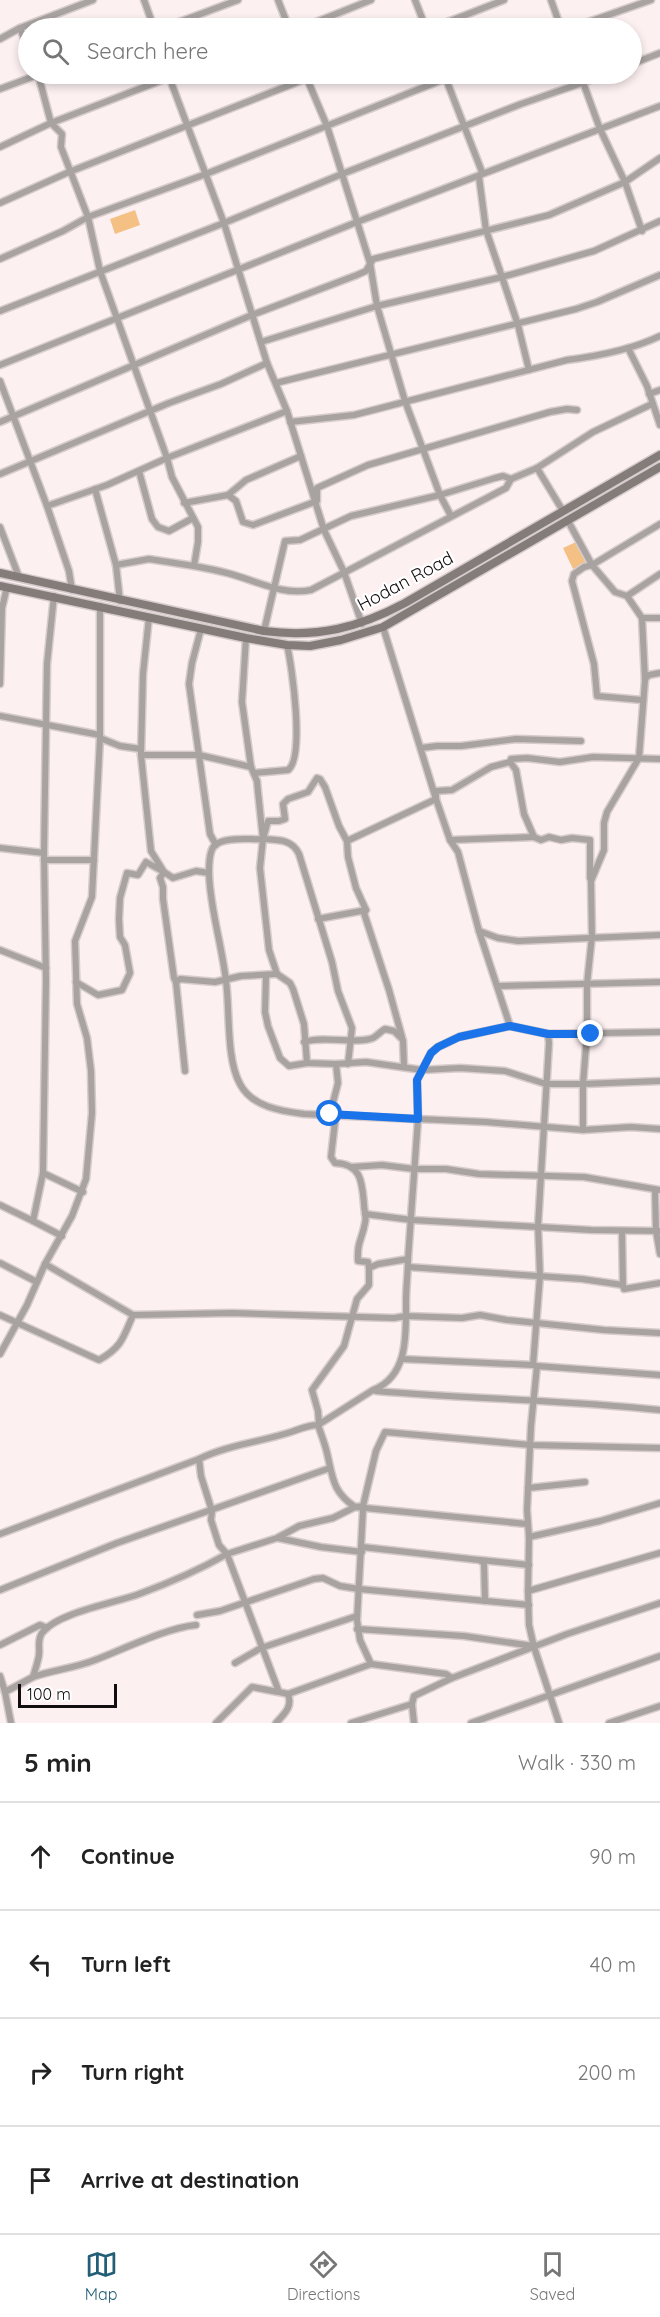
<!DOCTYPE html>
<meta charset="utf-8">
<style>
body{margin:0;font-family:Quicksand,sans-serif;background:#f2f2f2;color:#222}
.scale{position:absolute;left:18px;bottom:15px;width:99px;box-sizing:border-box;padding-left:6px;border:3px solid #120d0e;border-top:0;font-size:16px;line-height:21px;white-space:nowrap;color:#120d0e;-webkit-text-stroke:4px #fff;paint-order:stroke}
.stop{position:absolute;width:18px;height:18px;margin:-14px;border:4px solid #1a73e8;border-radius:50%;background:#fff}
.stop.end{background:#1a73e8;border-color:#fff;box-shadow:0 2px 6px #0008}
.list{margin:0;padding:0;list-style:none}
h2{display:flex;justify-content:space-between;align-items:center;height:78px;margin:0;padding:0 24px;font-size:26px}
h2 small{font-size:20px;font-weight:400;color:#767676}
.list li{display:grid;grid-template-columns:39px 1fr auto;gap:18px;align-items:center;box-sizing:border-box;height:108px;padding:0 24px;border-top:2px solid #e0e0e0}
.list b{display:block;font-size:22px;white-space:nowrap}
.list em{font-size:20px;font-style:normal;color:#767676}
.icon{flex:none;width:33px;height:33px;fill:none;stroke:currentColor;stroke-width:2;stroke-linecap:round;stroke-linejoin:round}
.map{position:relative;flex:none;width:660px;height:1723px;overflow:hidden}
.search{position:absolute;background:#fff;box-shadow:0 3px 9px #0003;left:18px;right:18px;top:18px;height:66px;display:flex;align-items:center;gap:15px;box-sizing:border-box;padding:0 21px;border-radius:33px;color:#767676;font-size:22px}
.sheet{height:510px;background:#fff}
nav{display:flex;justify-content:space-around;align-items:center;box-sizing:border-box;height:84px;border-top:2px solid #e0e0e0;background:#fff;font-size:16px;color:#767676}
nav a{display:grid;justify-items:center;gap:3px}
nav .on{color:#235e77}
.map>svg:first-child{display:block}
.green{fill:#f4c084}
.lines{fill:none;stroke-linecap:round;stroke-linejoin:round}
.street-casing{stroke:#d7cccd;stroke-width:9}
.secondary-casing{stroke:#d7cccd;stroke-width:11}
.street{stroke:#a8a3a1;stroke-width:6}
.secondary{stroke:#837c79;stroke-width:8}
.route{stroke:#1a73e8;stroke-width:8}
.labels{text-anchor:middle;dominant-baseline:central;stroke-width:4.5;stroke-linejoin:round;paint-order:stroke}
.street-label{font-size:18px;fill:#120d0e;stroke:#fff}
</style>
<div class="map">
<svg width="660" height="1723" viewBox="0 0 660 1723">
<rect width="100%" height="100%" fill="#fdf0f1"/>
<g class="green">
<polygon points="135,210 140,225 115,234 110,219"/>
<polygon points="576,542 586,563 573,569 563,548"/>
</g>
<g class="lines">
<defs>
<g id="street">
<polyline points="144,0 154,28"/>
<polyline points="278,0 289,28"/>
<polyline points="415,0 426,28"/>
<polyline points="551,0 561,28"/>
<polyline points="20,28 28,49"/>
<polyline points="163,28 238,0"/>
<polyline points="301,28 371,0"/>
<polyline points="432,28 504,0"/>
<polyline points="571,28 651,0"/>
<polyline points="0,39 20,28 93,0"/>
<polyline points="632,64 660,53"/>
<polyline points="38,74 51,123 62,134 61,147 88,217 100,271 167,458 107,485 47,506"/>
<polyline points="168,74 224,223 267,363 287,411 324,530 344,572 362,624"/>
<polyline points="305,74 327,126 370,263 377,306 405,401 440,495 451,516"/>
<polyline points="444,74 482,172 479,177 486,230 502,277 594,251 660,221"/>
<polyline points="580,74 600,129 625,182 642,231"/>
<polyline points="0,89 40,74"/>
<polyline points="0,147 51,123 178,74"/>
<polyline points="0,203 69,172 318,74"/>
<polyline points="0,259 63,231 88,217 206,174 457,74"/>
<polyline points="0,311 224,223 342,174 521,104 608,74"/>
<polyline points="261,342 377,306 502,277 518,325 529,370"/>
<polyline points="628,348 647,386 660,425"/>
<polyline points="0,365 357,222 660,106"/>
<polyline points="0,381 47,506 69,571 72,590"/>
<polyline points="276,383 576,309 597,302 660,275"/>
<polyline points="649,394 660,390"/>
<path d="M287,411L167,458L172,477L198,527V542L194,566C205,568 216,570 227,573C255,580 282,596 311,590L506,488L511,479"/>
<polyline points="0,422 252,315 357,275 366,271 373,259 549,215 625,182 660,158"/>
<path d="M290,422L354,415L567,360C599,356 631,350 660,336"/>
<polyline points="537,468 593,432 652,404"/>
<polyline points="139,471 152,519 158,527 169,531 193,518"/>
<polyline points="0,474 169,403 221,384 267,363"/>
<polyline points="95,489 116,565 120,601"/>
<polyline points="228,495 236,501 243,522 253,525 317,501 317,488 368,465 550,412 567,409 577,410"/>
<polyline points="184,503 228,495 246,480 301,456"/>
<polyline points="568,521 592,565 584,567 574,574 572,581 594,664 597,696 642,700"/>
<polyline points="0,527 19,577"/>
<polyline points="116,565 149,559 194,566"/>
<polyline points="54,596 47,664 44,853 46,981 43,1173 33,1221 62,1236"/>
<polyline points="627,596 660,574"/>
<polyline points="642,618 660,618"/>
<polyline points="201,629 192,663 189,684 210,834 216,845"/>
<polyline points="264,631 285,541 300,540 351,516 440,495 495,478 503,476 511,479 537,468 563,511"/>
<path d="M246,638L242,702L251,767L257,781L258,792L263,839L260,868L269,950L277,974L290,983L293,989L304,1024L307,1063L336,1064L338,1083L330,1114L335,1122L331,1157L335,1163C362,1164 362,1183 364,1204C364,1211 367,1217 365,1223C362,1240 357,1241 358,1261L368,1262L369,1268"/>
<polyline points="645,679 649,675 660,673"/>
<polyline points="0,684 2,608 7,587"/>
<polyline points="0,716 100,735"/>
<polyline points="100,738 120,746 141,749"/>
<polyline points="421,748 437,746 461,746 516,739 581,741"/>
<polyline points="141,755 199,755 251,767"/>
<polyline points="510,762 516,770 524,814 534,837 541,840 549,837 561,840 572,838 590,840 590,878"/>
<path d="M254,773L288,770C305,758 292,666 287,645"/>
<path d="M263,839C278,840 292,839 299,854L332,962L338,991L352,1028L348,1064"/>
<polyline points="450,840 534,837"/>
<polyline points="347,841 436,799 436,791 452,790 491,767 510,762 511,759 527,758 560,762 593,757 660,759"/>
<polyline points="0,848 44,853"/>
<polyline points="44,860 94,860"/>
<polyline points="209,873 196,871 173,878 164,872 160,878 163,887 163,899 174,978 176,982 180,979 215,982 241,976 277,974"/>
<path d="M366,910L356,888L348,857L347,841L339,826L325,787L320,779L317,778L308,792L288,799L283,804L285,819L279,821H268L263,839C250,840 224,836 214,846C209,852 209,865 209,873C210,909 222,945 226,981C230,1010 226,1059 240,1084C252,1107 281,1111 304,1114L486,1122L583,1130L631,1127L660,1129"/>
<polyline points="318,919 366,910 364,913 389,990 402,1037"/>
<polyline points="479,931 498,938 518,941 660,935"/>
<polyline points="0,950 46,968"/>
<polyline points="266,976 265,1012 268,1026 280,1058 289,1066 307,1063"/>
<polyline points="76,982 98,995 122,990 130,973 125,945 120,937 119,919 120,898 127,873 138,875 146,862 164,872 151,851 141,755 143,674 149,617"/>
<polyline points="176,982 185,1071"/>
<polyline points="499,986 660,982"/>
<polyline points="510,1026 548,1034 549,1043 538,1226 540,1276 533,1365 537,1366 531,1426 527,1510 529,1537 528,1591 660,1553"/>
<polyline points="548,1034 660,1032"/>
<path d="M304,1042C326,1035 355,1045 373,1038C377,1036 381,1031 385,1029L394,1031L403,1040L404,1066"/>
<polyline points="336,1064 366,1062 422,1070 460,1068 505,1071 546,1084 583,1084 660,1081"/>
<polyline points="583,1130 583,1084 587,1034 587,984 592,936 591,881 604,850 604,823 607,812 639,758 645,680 642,618 627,596 615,592 592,565 660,524"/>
<polyline points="352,1167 382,1165 414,1169 446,1169 479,1174 584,1177 660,1190"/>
<polyline points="43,1173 83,1192"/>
<polyline points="655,1190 656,1231 660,1254"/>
<polyline points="0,1205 33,1221"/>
<polyline points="365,1214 412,1220 591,1230 660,1231"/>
<polyline points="622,1231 623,1285"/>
<polyline points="0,1263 37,1282"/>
<polyline points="45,1264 133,1315"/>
<polyline points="408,1267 582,1279 623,1285 624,1289 660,1283"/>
<path d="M0,1315L99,1360C122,1347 123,1338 133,1315L232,1313L394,1318L406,1316L462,1318L480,1315L507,1320L604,1330L660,1333"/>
<polyline points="0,1354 27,1305 45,1264 72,1216 86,1179 92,1113 91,1071 87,1038 77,1004 75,941 92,897 100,738 100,606"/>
<polyline points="402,1359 533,1365"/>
<polyline points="537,1366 660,1375"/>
<path d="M376,1391C471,1399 566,1400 660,1410"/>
<polyline points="319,1424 318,1411 312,1390 344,1346 357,1299 369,1285 369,1268 378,1264 408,1259 418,1119 417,1080 431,1053 438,1047 459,1037 510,1026 479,931 458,852 450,840 436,799 383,627"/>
<path d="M318,1425C321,1434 325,1444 327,1453C333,1478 332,1491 355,1507L527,1524"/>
<polyline points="528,1488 585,1482"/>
<polyline points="363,1510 357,1620 360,1640 371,1664"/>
<polyline points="0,1534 199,1459"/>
<polyline points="529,1537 600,1521 660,1503"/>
<polyline points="278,1538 321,1547 362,1552"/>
<polyline points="362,1547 479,1560 484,1563 485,1601"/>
<polyline points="480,1560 529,1565"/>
<polyline points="0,1590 117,1543 330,1468"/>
<polyline points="528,1591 529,1625 534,1647 559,1723"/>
<polyline points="197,1615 220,1611 314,1579 323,1578 340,1586 359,1589 529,1605"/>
<polyline points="357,1629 464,1636 533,1646"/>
<polyline points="0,1645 40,1625 47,1628"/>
<polyline points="235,1663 261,1648 357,1616"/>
<polyline points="0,1676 5,1692"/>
<path d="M33,1677C53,1670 75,1668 95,1660C124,1649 166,1628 196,1625"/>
<polyline points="452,1678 446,1674 371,1664 288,1694 279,1692 227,1554 277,1538 299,1526 333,1518 355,1507 363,1506 376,1451 385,1432 531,1445 660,1448"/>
<path d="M11,1723L5,1692L33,1677C35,1670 38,1662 39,1655C40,1647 37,1640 42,1633C56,1613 115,1603 139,1594C169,1583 199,1570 227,1554L219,1545L211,1520L212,1511L201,1476L199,1459C228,1445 260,1442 291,1432C300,1429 308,1425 318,1425L373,1390C409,1376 406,1333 406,1301C406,1287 408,1273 408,1259"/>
<polyline points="216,1723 252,1687 278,1692"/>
<path d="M276,1723C284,1714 293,1707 288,1694"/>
<polyline points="351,1723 412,1704"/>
<polyline points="414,1723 412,1704 414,1696 452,1678 567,1634 660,1603"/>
<polyline points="471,1723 660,1656"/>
<polyline points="609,1723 660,1706"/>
</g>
<g id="secondary">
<path d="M0,573L264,631C318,638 358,628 405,603L660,455"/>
<polyline points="0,586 246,638 287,645 310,646 341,640 383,627 660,467"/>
</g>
</defs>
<use href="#street" class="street-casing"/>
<use href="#secondary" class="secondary-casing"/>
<use href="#street" class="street"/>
<use href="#secondary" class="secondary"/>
</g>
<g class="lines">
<polyline class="route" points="330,1114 418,1119 417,1080 431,1053 438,1047 459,1037 510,1026 548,1034 591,1034"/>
</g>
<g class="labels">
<g class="street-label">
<text transform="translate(405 581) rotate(-28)">Hodan Road</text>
</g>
</g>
</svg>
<div class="scale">100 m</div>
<div class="stop" style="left:330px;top:1114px"></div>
<div class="stop end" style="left:591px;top:1034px"></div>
<div class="search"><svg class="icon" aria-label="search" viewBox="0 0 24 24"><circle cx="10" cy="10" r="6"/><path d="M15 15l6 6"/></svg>Search here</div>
</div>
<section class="sheet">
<h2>5 min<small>Walk · 330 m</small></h2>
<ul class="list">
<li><svg class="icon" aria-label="ahead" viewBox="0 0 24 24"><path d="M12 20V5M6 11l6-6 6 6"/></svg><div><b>Continue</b></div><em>90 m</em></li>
<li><svg class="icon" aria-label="left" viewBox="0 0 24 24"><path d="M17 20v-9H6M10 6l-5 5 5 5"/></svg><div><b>Turn left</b></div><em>40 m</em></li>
<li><svg class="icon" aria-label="right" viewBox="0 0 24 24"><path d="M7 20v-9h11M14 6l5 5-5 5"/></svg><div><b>Turn right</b></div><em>200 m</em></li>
<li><svg class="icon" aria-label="arrive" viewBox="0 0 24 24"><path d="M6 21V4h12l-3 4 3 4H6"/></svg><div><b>Arrive at destination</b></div></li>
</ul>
</section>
<nav>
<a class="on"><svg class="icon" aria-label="map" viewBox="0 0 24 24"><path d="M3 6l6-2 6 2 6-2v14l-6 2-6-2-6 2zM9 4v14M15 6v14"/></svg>Map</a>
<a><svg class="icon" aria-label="directions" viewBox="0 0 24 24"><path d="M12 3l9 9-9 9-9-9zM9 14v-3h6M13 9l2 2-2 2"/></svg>Directions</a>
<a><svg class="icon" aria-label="saved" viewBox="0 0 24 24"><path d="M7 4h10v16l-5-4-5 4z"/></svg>Saved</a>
</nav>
